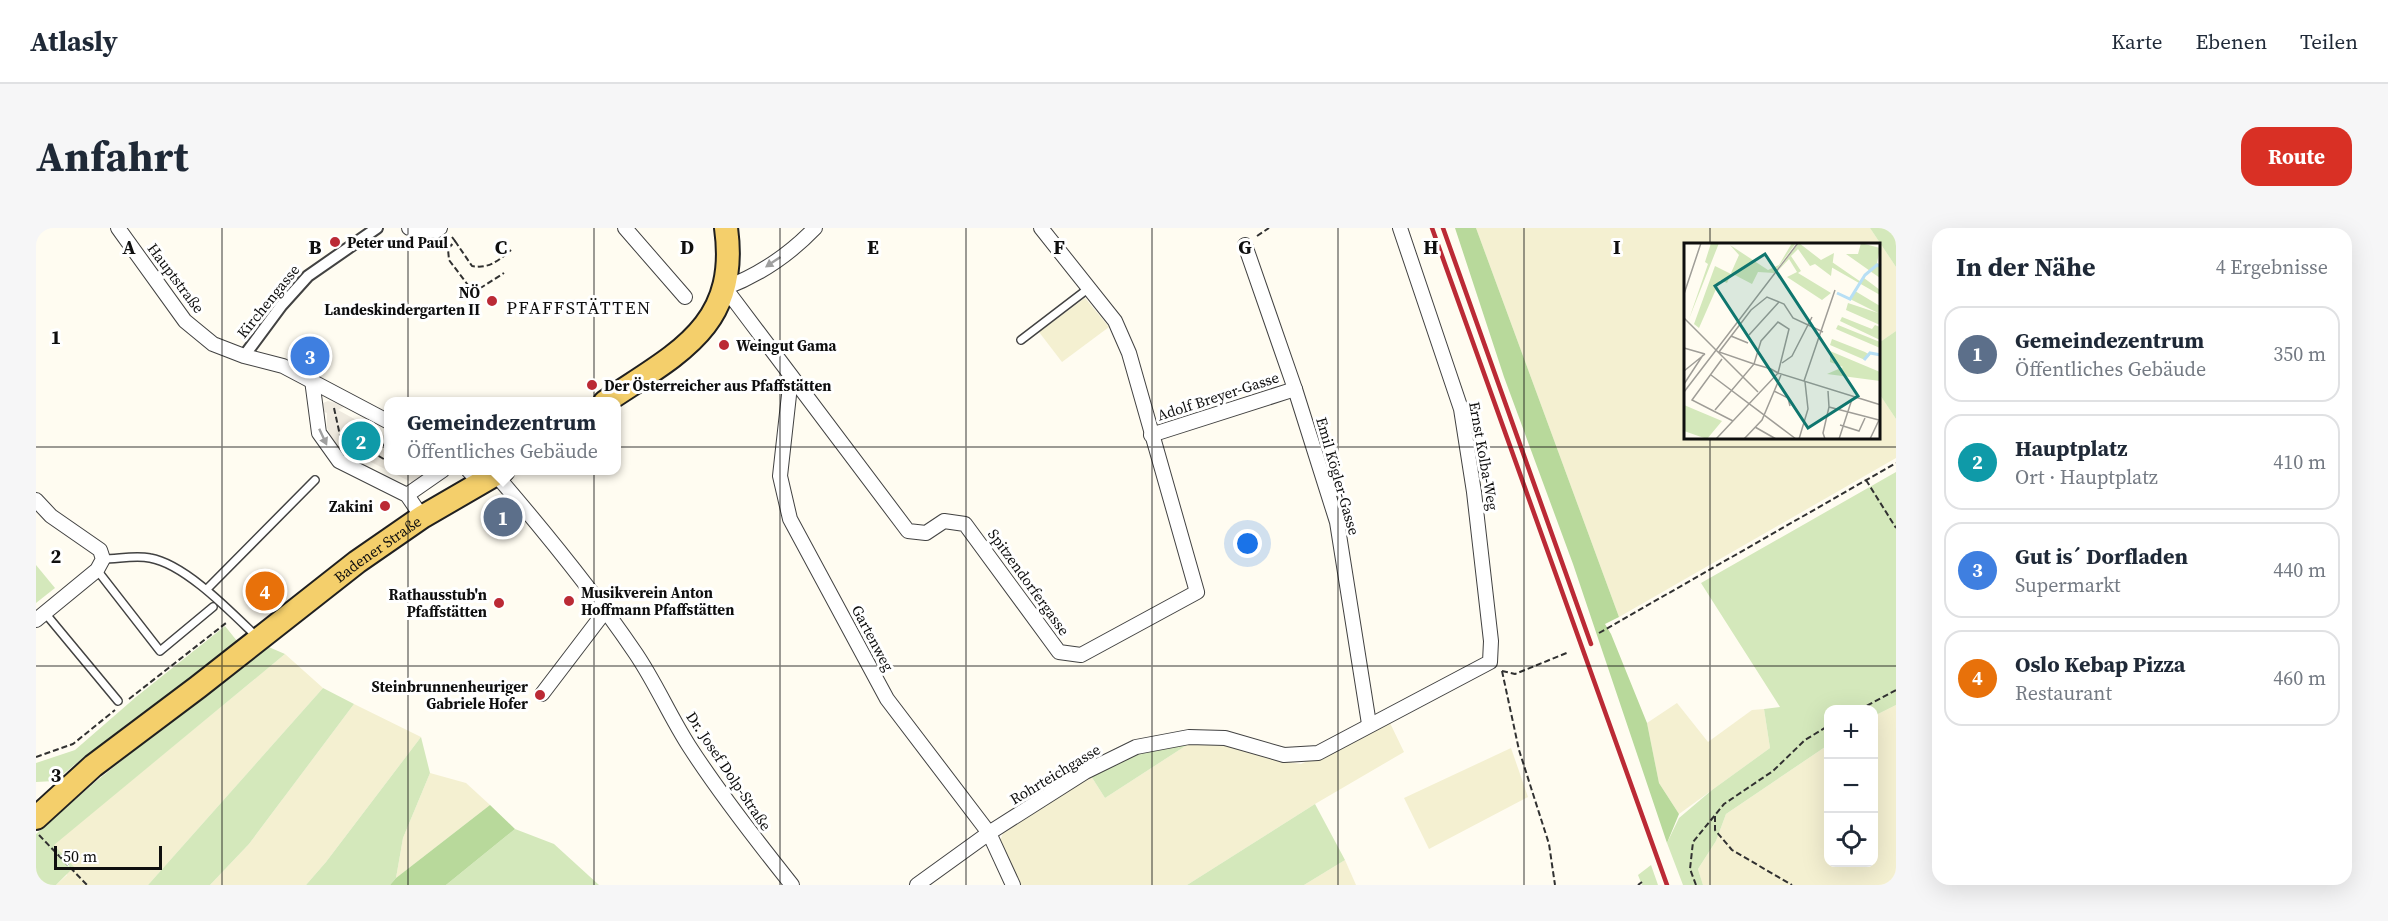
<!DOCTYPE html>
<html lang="de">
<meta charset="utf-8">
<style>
body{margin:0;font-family:"Source Serif 4",serif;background:#f6f6f7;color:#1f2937}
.controls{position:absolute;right:18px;bottom:18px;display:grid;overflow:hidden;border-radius:12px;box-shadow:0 6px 24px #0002}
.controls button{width:54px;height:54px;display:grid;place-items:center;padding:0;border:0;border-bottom:2px solid #e0e1e3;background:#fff;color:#1f2937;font:30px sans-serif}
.scale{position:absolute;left:18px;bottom:15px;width:108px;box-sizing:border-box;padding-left:6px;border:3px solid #0f0f0f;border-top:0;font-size:16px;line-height:21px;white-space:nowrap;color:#0f0f0f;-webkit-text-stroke:4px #fff;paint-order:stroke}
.you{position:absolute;left:1212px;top:316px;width:21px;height:21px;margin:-15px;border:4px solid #fff;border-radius:50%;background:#1a73e8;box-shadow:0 0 0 9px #1a73e833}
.badge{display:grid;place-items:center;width:39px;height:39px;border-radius:50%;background:#d93025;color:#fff;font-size:20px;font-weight:700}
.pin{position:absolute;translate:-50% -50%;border:3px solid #fff;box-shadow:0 2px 6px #0006}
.popup{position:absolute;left:348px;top:169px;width:237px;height:78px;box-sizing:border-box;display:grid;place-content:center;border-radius:12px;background:#fff;filter:drop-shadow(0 2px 4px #0005);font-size:20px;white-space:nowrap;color:#747a83}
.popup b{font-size:22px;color:#1f2937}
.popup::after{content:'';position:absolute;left:50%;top:100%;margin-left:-12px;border:12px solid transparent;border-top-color:#fff}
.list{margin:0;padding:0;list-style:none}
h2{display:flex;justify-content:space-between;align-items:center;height:78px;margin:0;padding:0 24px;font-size:26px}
h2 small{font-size:20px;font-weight:400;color:#747a83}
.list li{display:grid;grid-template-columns:39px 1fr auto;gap:18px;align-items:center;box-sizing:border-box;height:96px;margin:0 12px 12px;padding:0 12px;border:2px solid #e0e1e3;border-radius:18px}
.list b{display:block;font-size:22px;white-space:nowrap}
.list p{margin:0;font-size:20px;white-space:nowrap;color:#747a83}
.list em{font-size:20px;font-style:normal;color:#747a83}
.icon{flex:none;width:33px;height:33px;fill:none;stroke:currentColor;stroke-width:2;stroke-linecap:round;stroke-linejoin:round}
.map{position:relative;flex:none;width:1860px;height:657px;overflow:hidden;border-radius:18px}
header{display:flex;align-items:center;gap:36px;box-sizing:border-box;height:84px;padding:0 30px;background:#fff;border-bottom:2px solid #e0e1e3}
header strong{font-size:28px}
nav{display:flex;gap:33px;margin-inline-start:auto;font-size:21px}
.intro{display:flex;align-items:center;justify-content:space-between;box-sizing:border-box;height:144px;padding:0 36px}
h1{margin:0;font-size:42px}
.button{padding:15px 27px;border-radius:18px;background:#d93025;color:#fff;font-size:21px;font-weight:700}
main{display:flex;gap:36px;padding:0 36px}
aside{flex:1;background:#fff;border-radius:18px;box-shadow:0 6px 24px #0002}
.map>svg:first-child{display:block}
.farmland{fill:#f4f0d1}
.green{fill:#d4e8bb}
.forest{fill:#b8d99b}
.plaza{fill:#efeadf}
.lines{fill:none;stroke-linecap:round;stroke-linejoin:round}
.service-casing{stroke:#424242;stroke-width:10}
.pedestrian-casing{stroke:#424242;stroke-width:14}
.minor-casing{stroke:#424242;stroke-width:16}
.primary-casing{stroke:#202020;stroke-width:26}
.path{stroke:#313131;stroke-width:2;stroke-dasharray:6 3;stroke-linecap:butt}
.service{stroke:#fff;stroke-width:7}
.pedestrian{stroke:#fff;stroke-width:10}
.minor{stroke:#fff;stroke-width:14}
.primary{stroke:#f4cf6b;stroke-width:22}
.rail{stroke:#bb2a35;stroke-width:4.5}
.oneway{fill:#9f9f9f}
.grid{fill:none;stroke:#0f0f0f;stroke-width:1.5;stroke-opacity:0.55}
.poi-dot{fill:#bb2a35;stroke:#fff;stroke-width:2}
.labels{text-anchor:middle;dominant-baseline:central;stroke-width:6;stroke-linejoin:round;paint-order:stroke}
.poi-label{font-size:15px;font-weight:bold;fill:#0f0f0f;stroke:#fff;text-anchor:start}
.street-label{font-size:15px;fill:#0f0f0f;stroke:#fff}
.quarter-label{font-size:18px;letter-spacing:1.5px;fill:#0f0f0f;stroke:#fff}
.inset-river{fill:none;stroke:#b7dff5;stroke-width:3}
.inset-road{fill:none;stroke:#9f9d97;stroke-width:1.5}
.view{fill:#0f766e;fill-opacity:0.15;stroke:#0f766e;stroke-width:3}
.inset-edge{fill:none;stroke:#0f0f0f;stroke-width:3}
.grid-label{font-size:20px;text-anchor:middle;font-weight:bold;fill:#0f0f0f;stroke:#fff;stroke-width:6;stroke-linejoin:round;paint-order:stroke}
</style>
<header>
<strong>Atlasly</strong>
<nav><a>Karte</a><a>Ebenen</a><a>Teilen</a></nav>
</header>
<div class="intro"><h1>Anfahrt</h1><a class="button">Route</a></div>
<main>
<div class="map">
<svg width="1860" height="657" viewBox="0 0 1860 657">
<rect width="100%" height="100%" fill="#fffcf1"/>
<g class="farmland">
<polygon points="1440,0 1834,0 1860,39 1860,103 1844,114 1844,16 1650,16 1650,210 1844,210 1844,167 1860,191 1860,230 1583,389"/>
<polygon points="1049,70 1073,99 1026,134 1003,104"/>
<polygon points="249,426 287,460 112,657 20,657 31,647 17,617"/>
<polygon points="1641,475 1672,514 1716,482 1728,481 1734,520 1643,586 1623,555 1611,495"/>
<polygon points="318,476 385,509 290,634 270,657 174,657 213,616"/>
<polygon points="1860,477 1860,657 1667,657 1662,641 1680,613 1690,586 1792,517 1792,634 1838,634 1838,488"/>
<polygon points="1354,495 1368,524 1279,576 1151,657 982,657 964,613 967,605 1055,548 1069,570 1154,515 1199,519 1235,531 1265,536"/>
<polygon points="1475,520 1492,569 1393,621 1368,570"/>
<polygon points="394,545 430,555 454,577 360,650 367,610"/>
<polygon points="1309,632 1320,657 1268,657"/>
</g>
<g class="green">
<polygon points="1834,0 1860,0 1860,39"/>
<polygon points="1860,103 1860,191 1844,167 1844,114"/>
<polygon points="1860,244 1860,477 1838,488 1838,482 1792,482 1792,517 1690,586 1680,613 1662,641 1667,657 1647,657 1631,615 1643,590 1676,562 1734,520 1728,481 1744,479 1665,355"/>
<polygon points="0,337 19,360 0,375"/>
<polygon points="189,398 201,413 99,498 54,524 19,553 0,554 0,535 39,522 100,469"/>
<polygon points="228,417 249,426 18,617 38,639 20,657 0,657 0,606 58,555"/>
<polygon points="287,460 318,476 213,616 174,657 112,657"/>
<polygon points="385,509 394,545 367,610 360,650 354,657 270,657 290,634"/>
<polygon points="1154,515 1069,570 1055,548 1101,524"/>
<polygon points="1279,576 1309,632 1268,657 1151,657"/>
<polygon points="479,601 518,616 563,657 410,657"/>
<polygon points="1615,637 1622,657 1606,657 1602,647"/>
</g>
<g class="forest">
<polygon points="1419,0 1440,0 1583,389 1569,396 1575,406 1611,495 1623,555 1643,586 1631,615 1537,336 1468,149"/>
<polygon points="454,577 479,601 410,657 354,657 360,650"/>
</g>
<polygon class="plaza" points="292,173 310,178 302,182 353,210 353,242 395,243 377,255 321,227 308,233 295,211 291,199 291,185 288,184 287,175"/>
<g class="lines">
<defs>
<g id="service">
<polyline points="985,112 1053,60"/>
<path d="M67,331C82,331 99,327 114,330C149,336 195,384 221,409"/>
<polyline points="61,342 124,423 177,379"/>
<polyline points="171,361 279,252"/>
<polyline points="9,385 82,473"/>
</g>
<polyline id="pedestrian" points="208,128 245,78 272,48 341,0"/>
<g id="minor">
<polyline points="82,0 149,93 177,116 208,128 247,138 353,194"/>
<polyline points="373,0 400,3 404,0"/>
<polyline points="589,0 649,69"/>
<path d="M779,0C754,26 723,47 689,60L872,303L890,305L908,293L929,296L1023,424L1045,427L1161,364L1093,125L1079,93L1005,0"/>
<polyline points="1209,17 1259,161 1301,294 1333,496"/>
<polyline points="755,149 744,248 754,291 851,471 953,605 977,657"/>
<polyline points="276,152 283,205 303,233 371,267 386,289"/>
<polyline points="1115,207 1259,161"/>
<polyline points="432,242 445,256"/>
<path d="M460,247C509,304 556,361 598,423C619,453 633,487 653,518C684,566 720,612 756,657"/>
<polyline points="371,267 407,242"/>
<polyline points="0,272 15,288 64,322 67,331 61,342 0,392"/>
<polyline points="506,466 570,382"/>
<polyline points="881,657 953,605 1049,544 1100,519 1153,509 1189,510 1248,527 1282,525 1454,434 1455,413 1438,264 1425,181 1364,0"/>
</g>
<g id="primary">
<path d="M569,174C640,126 704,99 690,0"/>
<path id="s1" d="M0,590L57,538L162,459L321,334L386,289L467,242"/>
</g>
</defs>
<use href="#service" class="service-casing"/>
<use href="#pedestrian" class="pedestrian-casing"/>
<use href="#minor" class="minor-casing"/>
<use href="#primary" class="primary-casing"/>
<g class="path">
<polyline points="1221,8 1233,0"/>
<polyline points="416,9 419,13 412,21 413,32 435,61 443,61 468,45"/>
<path d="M419,13L436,38C453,41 462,33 475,22"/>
<polyline points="298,180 305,212"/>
<polyline points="337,209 353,221"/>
<polyline points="327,219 353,234"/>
<polyline points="317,225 332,216 342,204"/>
<polyline points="1830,252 1860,300"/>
<polyline points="1563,405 1860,235"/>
<polyline points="1466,443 1483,522 1513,616 1519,657"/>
<polyline points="1466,443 1479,446 1533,424"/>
<polyline points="93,471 190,395"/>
<polyline points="1823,482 1860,462"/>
<polyline points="0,529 37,516 79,482"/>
<polyline points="1679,588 1679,602 1696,622 1756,657"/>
<polyline points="3,607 51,657"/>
<polyline points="1602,657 1606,654"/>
<polyline points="1660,657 1654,641 1657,614 1688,576 1737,543 1769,512 1792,498"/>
</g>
<use href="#service" class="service"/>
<use href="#pedestrian" class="pedestrian"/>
<use href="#minor" class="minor"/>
<use href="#primary" class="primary"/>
<g class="rail">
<polyline points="1396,0 1631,657"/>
<polyline points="1407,0 1555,416"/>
</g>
</g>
<defs><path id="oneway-solid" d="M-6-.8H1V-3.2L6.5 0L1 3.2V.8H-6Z" transform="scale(1.5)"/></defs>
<g class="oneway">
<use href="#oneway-solid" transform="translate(737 34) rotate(146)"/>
<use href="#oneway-solid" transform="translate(287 209) rotate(65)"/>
</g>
<path class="grid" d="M186,0V657M372,0V657M558,0V657M744,0V657M930,0V657M1116,0V657M1302,0V657M1488,0V657M1674,0V16M1674,210V657M0,219H1860M0,438H1860"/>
<g class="poi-dot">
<circle cx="299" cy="14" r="6"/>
<circle cx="456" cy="73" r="6"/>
<circle cx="688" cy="117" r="6"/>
<circle cx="556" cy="157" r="6"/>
<circle cx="349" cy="278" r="6"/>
<circle cx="533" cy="373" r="6"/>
<circle cx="463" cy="375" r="6"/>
<circle cx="504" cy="467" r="6"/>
</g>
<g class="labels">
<g class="poi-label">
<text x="311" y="14">Peter und Paul</text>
<text x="444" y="64" text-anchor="end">NÖ<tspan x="444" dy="17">Landeskindergarten II</tspan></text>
<text x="700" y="117">Weingut Gama</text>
<text x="568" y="157">Der Österreicher aus Pfaffstätten</text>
<text x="337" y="278" text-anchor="end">Zakini</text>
<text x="545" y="364">Musikverein Anton<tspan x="545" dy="17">Hoffmann Pfaffstätten</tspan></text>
<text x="451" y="366" text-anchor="end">Rathausstub'n<tspan x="451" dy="17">Pfaffstätten</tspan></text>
<text x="492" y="458" text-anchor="end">Steinbrunnenheuriger<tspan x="492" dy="17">Gabriele Hofer</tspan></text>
</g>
<g class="street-label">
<text transform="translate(140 50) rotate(53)">Hauptstraße</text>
<text transform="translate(232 73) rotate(-51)">Kirchengasse</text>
<text transform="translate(1182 168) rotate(-18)">Adolf Breyer-Gasse</text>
<text transform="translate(1448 228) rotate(80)">Ernst Kolba-Weg</text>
<text transform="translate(1302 248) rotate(74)">Emil Kögler-Gasse</text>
<text stroke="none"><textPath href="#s1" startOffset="435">Badener Straße</textPath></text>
<text transform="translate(993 354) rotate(54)">Spitzendorfergasse</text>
<text transform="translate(837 410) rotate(62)">Gartenweg</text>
<text transform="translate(693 543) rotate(56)">Dr. Josef Dolp-Straße</text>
<text transform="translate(1019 546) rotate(-31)">Rohrteichgasse</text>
</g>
<g class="quarter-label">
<text x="543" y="79">PFAFFSTÄTTEN</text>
</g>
</g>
<g transform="translate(1648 15)">
<rect width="196" height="196" fill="#fffcf1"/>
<path d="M27,0H35L5,76L24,21L21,19ZM108,0H112L90,30L74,29L68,41L47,30L55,12L46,2L84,27L95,22ZM115,0L137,17L150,10L147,33L131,21L126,23L114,6L107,13L117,28L114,30L147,50L138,57L103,34L113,29L105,16L92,30ZM177,0L196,5L193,20L196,22V35L162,11H174ZM148,19L177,39L180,35L196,47V52L147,24ZM31,23L47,31L43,40L36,37L15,85L10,81ZM171,48L196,63V82L162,67L164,60L194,70L166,56ZM158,74L188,86L191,82L196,84V97L156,78ZM154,82L196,99V105L152,86ZM148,96L181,109L186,112L181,117L146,102ZM146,108L196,129V138L143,131L159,124L146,119ZM0,162L38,178L23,196L0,188Z" fill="#d4e8bb"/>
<path class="inset-river" d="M153,50L166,56L181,32L193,22L197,23M180,117L186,110L197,112"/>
<path class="inset-road" d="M0,51L17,0M0,75L74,149M65,92L95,59M47,93L64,100M0,105L21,111M38,116L8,157L49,178M98,120L108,113L128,74M0,128L21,111M27,132L112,196M120,138L151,47M0,141L19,112M90,148L104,155L106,163M0,149L114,0M145,164L195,177L186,196M31,167L70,121L77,98L94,79L105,86L94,130L87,126L84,125L70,121L35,109L67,67L83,54L100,61L109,75L139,89M156,182L175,188L181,175M71,184L92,196M32,196L94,130L197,162M60,196L78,177L97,132M115,196L124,166L121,139M141,196L139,190L145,164L144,148M155,196L168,156"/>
<path class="view" d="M81,11L174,153L124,185L31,43Z"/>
<rect width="196" height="196" class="inset-edge"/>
</g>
<g class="grid-label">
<text x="93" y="26">A</text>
<text x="279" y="26">B</text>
<text x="465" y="26">C</text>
<text x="651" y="26">D</text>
<text x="837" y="26">E</text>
<text x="1023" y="26">F</text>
<text x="1209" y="26">G</text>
<text x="1395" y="26">H</text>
<text x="1581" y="26">I</text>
<text x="20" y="116">1</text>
<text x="20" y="335">2</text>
<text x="20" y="554">3</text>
</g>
</svg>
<div class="controls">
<button>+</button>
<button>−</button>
<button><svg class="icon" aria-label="locate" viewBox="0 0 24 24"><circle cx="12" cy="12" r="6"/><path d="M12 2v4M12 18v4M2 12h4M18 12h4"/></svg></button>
</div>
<div class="scale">50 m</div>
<div class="you"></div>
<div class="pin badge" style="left:467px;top:289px;background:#5c6f8a">1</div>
<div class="popup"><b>Gemeindezentrum</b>Öffentliches Gebäude</div>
<div class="pin badge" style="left:325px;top:213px;background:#0f9aa8">2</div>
<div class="pin badge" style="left:274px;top:128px;background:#3f7fe0">3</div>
<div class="pin badge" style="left:229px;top:363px;background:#e8710a">4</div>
</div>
<aside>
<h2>In der Nähe<small>4 Ergebnisse</small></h2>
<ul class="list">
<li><span class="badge" style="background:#5c6f8a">1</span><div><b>Gemeindezentrum</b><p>Öffentliches Gebäude</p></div><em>350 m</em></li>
<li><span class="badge" style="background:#0f9aa8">2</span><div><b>Hauptplatz</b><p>Ort · Hauptplatz</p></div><em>410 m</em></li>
<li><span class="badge" style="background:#3f7fe0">3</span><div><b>Gut is´ Dorfladen</b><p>Supermarkt</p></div><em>440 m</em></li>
<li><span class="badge" style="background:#e8710a">4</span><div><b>Oslo Kebap Pizza</b><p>Restaurant</p></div><em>460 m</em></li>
</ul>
</aside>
</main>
